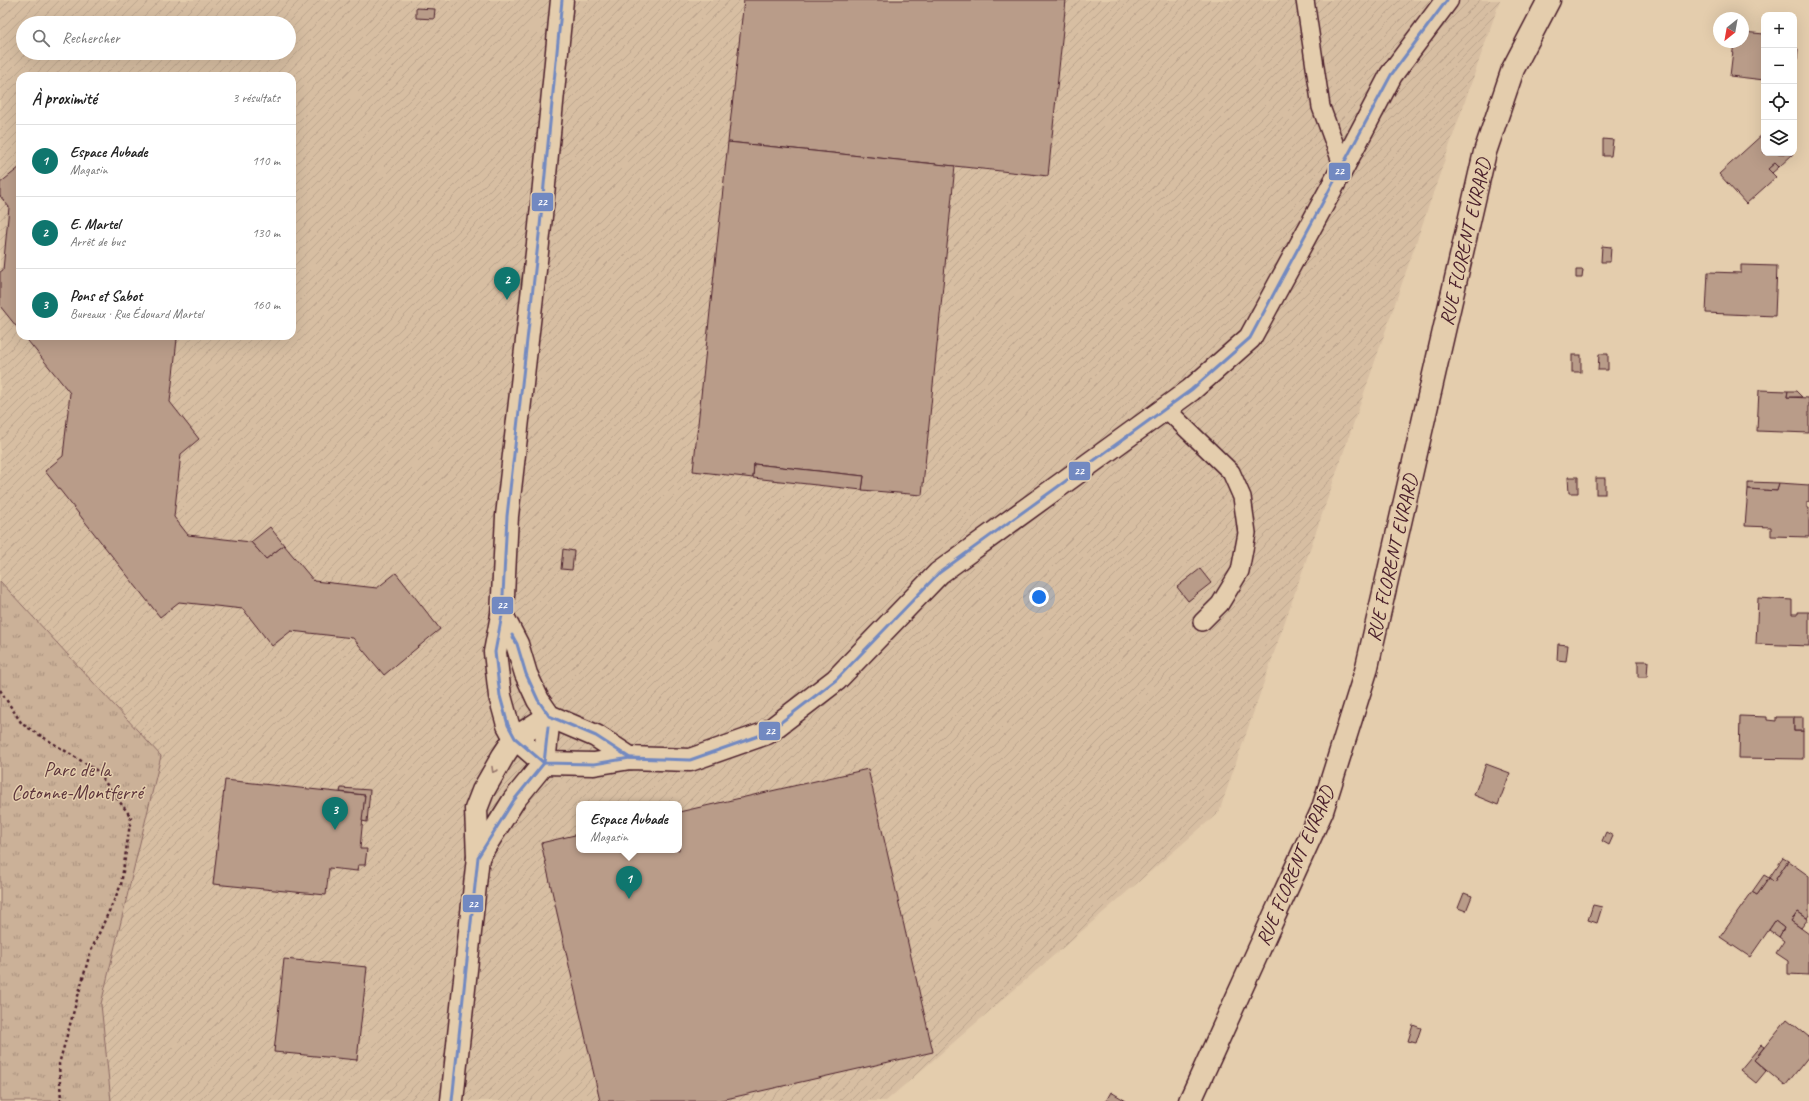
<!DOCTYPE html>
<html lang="fr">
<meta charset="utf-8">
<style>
body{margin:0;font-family:Caveat,sans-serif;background:#f6f6f6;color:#222}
.controls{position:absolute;right:12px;top:12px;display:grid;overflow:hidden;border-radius:8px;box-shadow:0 4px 16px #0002}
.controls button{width:36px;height:36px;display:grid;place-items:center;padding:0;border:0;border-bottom:1px solid #e0e0e0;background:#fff;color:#222;font:20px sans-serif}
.compass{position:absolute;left:1713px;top:12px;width:36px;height:36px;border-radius:50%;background:#fff;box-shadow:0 4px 16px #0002;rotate:211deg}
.you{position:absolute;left:1039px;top:597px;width:14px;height:14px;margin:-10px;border:3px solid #fff;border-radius:50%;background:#1a73e8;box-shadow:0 0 0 6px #1a73e833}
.badge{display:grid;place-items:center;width:26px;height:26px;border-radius:50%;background:#0f766e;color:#fff;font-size:13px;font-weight:700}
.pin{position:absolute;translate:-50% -33px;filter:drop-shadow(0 1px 2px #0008)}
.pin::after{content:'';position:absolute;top:21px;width:14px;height:12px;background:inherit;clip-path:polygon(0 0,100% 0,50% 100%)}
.popup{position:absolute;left:576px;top:801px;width:106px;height:52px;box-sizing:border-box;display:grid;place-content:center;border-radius:8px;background:#fff;filter:drop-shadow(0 1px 3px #0005);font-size:13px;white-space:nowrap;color:#767676}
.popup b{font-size:15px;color:#222}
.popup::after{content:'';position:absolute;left:50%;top:100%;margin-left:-8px;border:8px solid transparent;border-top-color:#fff}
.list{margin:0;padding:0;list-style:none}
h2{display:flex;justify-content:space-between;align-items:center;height:52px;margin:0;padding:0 16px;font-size:17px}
h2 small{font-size:13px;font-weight:400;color:#767676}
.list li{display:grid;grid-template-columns:26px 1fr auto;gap:12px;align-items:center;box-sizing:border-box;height:72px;padding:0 16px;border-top:1px solid #e0e0e0}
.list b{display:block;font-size:15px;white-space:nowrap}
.list p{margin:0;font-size:13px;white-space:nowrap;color:#767676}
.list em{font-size:13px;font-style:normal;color:#767676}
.icon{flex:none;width:22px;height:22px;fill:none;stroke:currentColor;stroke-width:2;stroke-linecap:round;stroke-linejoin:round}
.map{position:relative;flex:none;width:1809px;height:1101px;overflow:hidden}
.search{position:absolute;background:#fff;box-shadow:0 4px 16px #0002;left:16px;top:16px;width:280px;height:44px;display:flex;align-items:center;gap:10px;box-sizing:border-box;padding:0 14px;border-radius:22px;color:#767676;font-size:15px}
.panel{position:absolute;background:#fff;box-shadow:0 4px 16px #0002;left:16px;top:72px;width:280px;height:268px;border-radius:12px}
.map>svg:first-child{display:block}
.industrial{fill:url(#industrial-furrows);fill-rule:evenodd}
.park{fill:url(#park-tufts);stroke:#8a6862}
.building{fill:#b99c89;stroke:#4a1f2b}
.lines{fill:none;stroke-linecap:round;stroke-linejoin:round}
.service-casing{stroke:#4a1f2b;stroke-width:20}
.tertiary-casing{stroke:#4a1f2b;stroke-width:25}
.path{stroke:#4a1f2b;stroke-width:2.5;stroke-dasharray:3 3;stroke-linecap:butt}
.service{stroke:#e4cdad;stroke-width:17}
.tertiary{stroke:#e4cdad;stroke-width:22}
.bus-1-casing{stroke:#e4cdad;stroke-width:6}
.bus-1{stroke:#7289c1;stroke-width:3}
.oneway{stroke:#97766c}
.labels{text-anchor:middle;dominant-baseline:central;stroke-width:3;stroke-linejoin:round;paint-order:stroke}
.street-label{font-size:20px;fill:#4a1f2b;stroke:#e4cdad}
.park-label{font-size:20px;fill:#5d353b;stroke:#e4cdad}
.line-badge{stroke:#e4cdad;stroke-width:1.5}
.badge-label{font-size:11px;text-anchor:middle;font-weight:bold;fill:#fff}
</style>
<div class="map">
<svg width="1809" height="1101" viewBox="0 0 1809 1101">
<defs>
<pattern id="industrial-furrows" width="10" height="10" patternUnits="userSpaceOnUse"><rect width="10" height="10" fill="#d7bea2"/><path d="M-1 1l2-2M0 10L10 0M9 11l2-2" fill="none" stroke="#baa38c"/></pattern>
<pattern id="park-tufts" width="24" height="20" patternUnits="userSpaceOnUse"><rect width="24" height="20" fill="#cbb198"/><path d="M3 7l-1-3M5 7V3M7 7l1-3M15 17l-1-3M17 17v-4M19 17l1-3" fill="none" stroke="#a78f7c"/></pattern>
</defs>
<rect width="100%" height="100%" fill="#e4cdad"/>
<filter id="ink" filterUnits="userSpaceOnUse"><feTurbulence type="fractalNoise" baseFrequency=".025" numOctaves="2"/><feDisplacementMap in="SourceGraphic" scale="8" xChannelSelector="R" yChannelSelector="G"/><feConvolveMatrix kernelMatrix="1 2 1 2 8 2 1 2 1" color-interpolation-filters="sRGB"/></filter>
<g filter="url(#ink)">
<path class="industrial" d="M0,0H1500L1219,812L886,1101H111L101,1004L161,756L0,581ZM23,23H289V53H23ZM20,76H292V336H20ZM579,804H679V850H579Z"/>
<polygon class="park" points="0,581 161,756 101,1004 111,1101 0,1101"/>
<g class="building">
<polygon points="744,0 1066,0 1048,176 728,142"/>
<polygon points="416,8 435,9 434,19 416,18"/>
<polygon points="1743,32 1764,34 1764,80 1730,76 1734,42 1743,42"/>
<polygon points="1794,48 1798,49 1795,83 1794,83"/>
<polygon points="1764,133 1764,153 1793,154 1779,167 1775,163 1768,169 1776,177 1746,204 1719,174"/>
<polygon points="1603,139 1613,140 1611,156 1603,156"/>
<polygon points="728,142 955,166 922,495 862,490 864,476 754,464 753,478 693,471"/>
<polygon points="1775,163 1779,167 1772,173 1768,169"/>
<polygon points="20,167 20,331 0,306 0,272 3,270 9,207 0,196 0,183"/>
<polygon points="1602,246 1611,247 1610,262 1601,262"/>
<polygon points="1741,265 1777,266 1775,316 1706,313 1708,272 1741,273"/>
<polygon points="1576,270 1583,270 1582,278 1576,278"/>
<polygon points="24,336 181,336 177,339 170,402 199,439 181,454 174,517 188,535 251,542 266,559 284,545 314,581 377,588 396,573 440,629 384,675 353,638 291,631 272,646 243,609 179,602 160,617 45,471 63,456 70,393"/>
<polygon points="1599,354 1608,354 1608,370 1598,370"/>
<rect x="1572" y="355" width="9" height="17"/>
<polygon points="1759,390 1788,391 1787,397 1809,398 1809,433 1757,431"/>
<polygon points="1788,391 1796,391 1802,397 1787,397"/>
<polygon points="754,464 864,476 862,490 753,478"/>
<polygon points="1568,477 1578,477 1578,493 1569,493"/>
<rect x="1596" y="478" width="9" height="16"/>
<polygon points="1748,482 1779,483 1777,491 1748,489"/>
<polygon points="1779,483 1809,485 1809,502 1807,502 1807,508 1809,508 1809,537 1771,536 1771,527 1745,526 1748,489 1777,491"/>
<polygon points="270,527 284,545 266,559 251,542"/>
<polygon points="563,549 574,551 572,570 561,569"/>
<polygon points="1200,569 1211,583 1188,601 1177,587"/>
<polygon points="1758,598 1792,600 1792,614 1798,614 1798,612 1809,612 1809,646 1756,644"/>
<polygon points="1558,644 1568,645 1566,661 1557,660"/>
<polygon points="1638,661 1648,661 1647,677 1638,677"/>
<polygon points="1740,716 1767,717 1767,720 1776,721 1776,717 1794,717 1794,731 1803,731 1803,759 1739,758"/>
<rect x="1794" y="717" width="9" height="14"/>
<polygon points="1486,764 1510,773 1498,805 1474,795"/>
<polygon points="868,769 933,1052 717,1101 600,1101 541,843 579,834 579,850 679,850 679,812"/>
<polygon points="225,780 365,795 360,849 367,849 365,865 358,865 357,871 329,868 326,895 213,884"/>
<polygon points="341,788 370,790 367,822 362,821 365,795 340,792"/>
<polygon points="1606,832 1613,836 1609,845 1602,841"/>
<polygon points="1783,858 1788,861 1774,882 1769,878"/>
<polygon points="1788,861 1809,876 1809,915 1807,918 1798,912 1791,921 1809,934 1809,975 1788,974 1788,961 1776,953 1784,941 1779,937 1784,928 1775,921 1750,957 1720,937 1752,892 1757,895 1769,878 1774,882"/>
<polygon points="1764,875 1769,878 1757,895 1752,892"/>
<polygon points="1464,893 1472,896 1466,911 1458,908"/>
<polygon points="1593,905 1602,907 1597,923 1588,920"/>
<polygon points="1798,912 1808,919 1801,928 1791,921"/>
<polygon points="1775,921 1784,928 1779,937 1769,930"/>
<polygon points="284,959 367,967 357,1060 274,1052"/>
<polygon points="1787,1019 1809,1037 1809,1056 1785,1086 1754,1060"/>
<polygon points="1413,1025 1421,1028 1416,1043 1408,1041"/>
<polygon points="1761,1045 1764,1047 1754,1060 1766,1071 1756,1083 1740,1070"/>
<polygon points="1111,1092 1126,1101 1106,1101"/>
</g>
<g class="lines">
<defs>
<g id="service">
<polyline points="1305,0 1321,107 1343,167"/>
<polyline points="1166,409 1231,472 1242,497 1247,533 1240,571 1220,604 1202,622"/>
</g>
<g id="tertiary">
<polyline points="562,0 540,226 507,516 502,615 495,652 500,696 508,725 515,738 544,763 594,764 630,758 690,760 767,733 836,680 939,573 1191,390 1250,338 1343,167 1391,75 1447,0"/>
<polyline points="502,615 517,644 526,674 538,700 549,716 596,736 630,758"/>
<polyline points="478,857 514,800 544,763 549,716"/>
<polyline points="452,1101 478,857 476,809 483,791 503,756 515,738 549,716"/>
<polyline points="1190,1101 1322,811 1366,671 1485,152 1513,69 1549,0"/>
</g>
</defs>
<use href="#service" class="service-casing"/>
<use href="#tertiary" class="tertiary-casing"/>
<polyline class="path" points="0,690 22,724 96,770 131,817 121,885 90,953 59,1064 61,1101"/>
<use href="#service" class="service"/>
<use href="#tertiary" class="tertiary"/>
<defs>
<g id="bus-1">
<polyline points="562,0 540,226 507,516 502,615 495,652 500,696 508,725 515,738 544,763 594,764 630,758 690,760 767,733 836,680 939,573 1191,390 1250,338 1391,75 1447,0"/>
<polyline points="512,635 517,644 526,674 538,700 549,716 596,736 630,758 640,759"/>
<polyline points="452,1101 478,857 514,800 544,763 548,727"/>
</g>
</defs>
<use href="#bus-1" class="bus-1-casing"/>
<use href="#bus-1" class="bus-1"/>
</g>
<defs><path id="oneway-chevron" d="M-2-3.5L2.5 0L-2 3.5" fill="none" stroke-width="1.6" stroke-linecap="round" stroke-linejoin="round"/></defs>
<use class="oneway" href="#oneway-chevron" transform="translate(494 770) rotate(120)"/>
</g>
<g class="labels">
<g class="street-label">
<text transform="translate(1465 242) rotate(-77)">RUE FLORENT EVRARD</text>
<text transform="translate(1392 558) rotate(-77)">RUE FLORENT EVRARD</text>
<text transform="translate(1295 866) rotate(-67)">RUE FLORENT EVRARD</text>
</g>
<g class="park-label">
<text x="77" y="769">Parc de la<tspan x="77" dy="23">Cotonne-Montferré</tspan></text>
</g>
</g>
<g class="line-badge">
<rect x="1328" y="162" width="23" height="19" rx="4" fill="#7289c1"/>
<rect x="531" y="192" width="23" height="20" rx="4" fill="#7289c1"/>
<rect x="1068" y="461" width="23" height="20" rx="4" fill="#7289c1"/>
<rect x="491" y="596" width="23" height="19" rx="4" fill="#7289c1"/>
<rect x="758" y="721" width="23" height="20" rx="4" fill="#7289c1"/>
<rect x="462" y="894" width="22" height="19" rx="4" fill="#7289c1"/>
</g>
<g class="badge-label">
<text x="1339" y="175">22</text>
<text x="542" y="206">22</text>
<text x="1079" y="475">22</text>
<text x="502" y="609">22</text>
<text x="770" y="735">22</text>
<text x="473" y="908">22</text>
</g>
</svg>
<div class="controls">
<button>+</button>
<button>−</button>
<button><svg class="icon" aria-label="locate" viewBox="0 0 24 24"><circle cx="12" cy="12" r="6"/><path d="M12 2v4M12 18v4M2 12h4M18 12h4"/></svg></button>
<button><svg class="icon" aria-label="layers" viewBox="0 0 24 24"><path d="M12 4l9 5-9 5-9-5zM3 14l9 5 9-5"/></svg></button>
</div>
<svg class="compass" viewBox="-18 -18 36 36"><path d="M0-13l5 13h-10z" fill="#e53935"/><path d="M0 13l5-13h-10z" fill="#767676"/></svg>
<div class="you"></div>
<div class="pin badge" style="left:629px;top:899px">1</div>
<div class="popup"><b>Espace Aubade</b>Magasin</div>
<div class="pin badge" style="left:507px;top:300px">2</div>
<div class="pin badge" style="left:335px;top:830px">3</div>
<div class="search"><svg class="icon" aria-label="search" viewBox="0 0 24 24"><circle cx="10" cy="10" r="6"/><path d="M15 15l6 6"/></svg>Rechercher</div>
<section class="panel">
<h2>À proximité<small>3 résultats</small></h2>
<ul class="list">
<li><span class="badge">1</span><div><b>Espace Aubade</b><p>Magasin</p></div><em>110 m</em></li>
<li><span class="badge">2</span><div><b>E. Martel</b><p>Arrêt de bus</p></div><em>130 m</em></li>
<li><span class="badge">3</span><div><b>Pons et Sabot</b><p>Bureaux · Rue Édouard Martel</p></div><em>160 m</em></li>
</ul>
</section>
</div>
